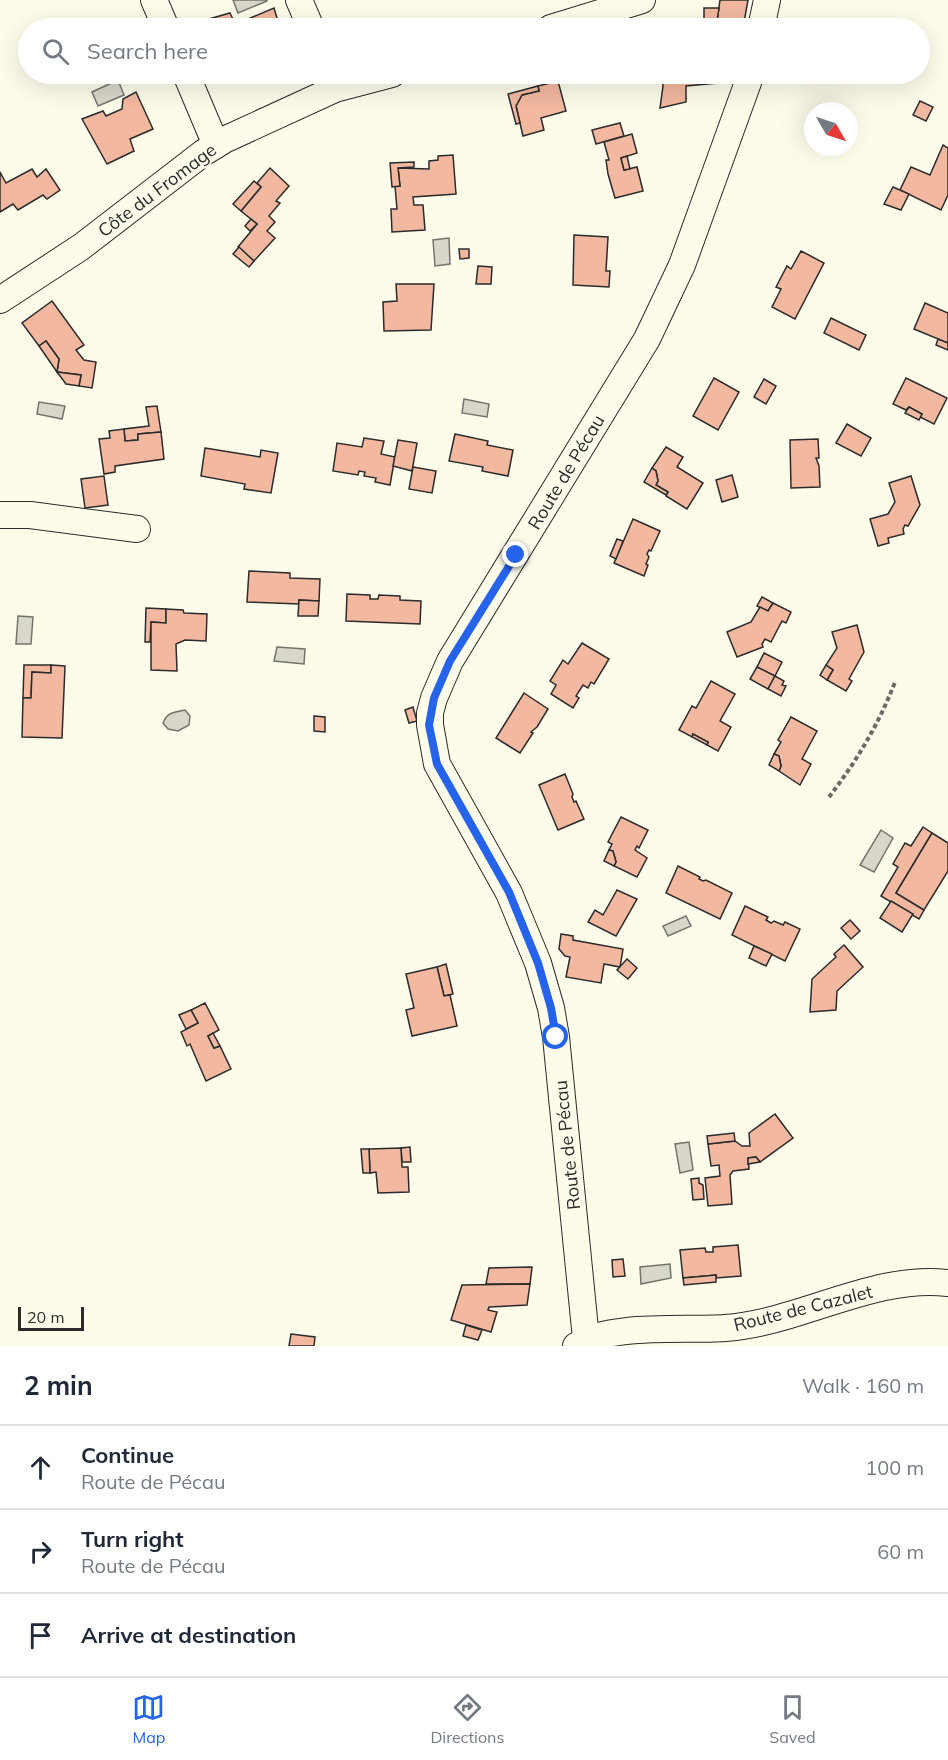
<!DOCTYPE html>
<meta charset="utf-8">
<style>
body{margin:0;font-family:Mulish,sans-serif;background:#f2f2f3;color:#1f2937}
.compass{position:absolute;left:804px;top:102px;width:54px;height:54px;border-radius:50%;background:#fff;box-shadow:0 6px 24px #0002;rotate:129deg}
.scale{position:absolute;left:18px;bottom:15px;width:66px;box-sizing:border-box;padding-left:6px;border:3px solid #2b2b2b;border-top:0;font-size:16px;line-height:21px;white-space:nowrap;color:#2b2b2b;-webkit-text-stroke:4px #fdfbea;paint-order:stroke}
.stop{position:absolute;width:18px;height:18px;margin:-14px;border:4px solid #2563eb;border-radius:50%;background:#fff}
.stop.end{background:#2563eb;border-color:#fff;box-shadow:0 2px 6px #0008}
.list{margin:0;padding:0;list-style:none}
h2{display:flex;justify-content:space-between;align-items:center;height:78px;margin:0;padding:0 24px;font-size:26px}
h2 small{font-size:20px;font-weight:400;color:#747a83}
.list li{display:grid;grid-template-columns:39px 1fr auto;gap:18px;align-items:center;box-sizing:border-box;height:84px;padding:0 24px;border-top:2px solid #e0e1e3}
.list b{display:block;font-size:22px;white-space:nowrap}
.list p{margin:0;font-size:20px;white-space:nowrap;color:#747a83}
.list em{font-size:20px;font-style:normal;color:#747a83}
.icon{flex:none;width:33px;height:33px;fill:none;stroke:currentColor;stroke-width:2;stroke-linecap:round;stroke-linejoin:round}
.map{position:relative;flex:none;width:948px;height:1346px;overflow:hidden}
.search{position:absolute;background:#fff;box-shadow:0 6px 24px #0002;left:18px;right:18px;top:18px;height:66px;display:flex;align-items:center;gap:15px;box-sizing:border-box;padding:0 21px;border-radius:33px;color:#747a83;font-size:22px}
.sheet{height:330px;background:#fff}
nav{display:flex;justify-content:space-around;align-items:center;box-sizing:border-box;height:84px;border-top:2px solid #e0e1e3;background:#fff;font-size:16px;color:#747a83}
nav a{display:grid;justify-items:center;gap:3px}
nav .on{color:#2563eb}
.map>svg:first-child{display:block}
.water{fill:#d8d7c9;stroke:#74746e;stroke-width:1.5}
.building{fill:#f2b8a0;stroke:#2b2b2b;stroke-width:1.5}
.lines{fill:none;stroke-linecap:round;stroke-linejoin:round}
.minor-casing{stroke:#2b2b2b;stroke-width:28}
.path{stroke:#6a6964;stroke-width:4;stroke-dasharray:4.5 3;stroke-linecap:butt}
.minor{stroke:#fdfbea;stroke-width:26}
.route{stroke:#2563eb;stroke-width:8}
.labels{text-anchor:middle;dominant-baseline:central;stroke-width:4.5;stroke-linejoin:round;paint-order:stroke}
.street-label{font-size:18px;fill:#2b2b2b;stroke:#fdfbea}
</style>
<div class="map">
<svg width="948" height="1346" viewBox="0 0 948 1346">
<rect width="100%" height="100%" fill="#fdfbea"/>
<g class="water">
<polygon points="233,0 267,0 267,1 238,13"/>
<polygon points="118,80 124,95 98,106 92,92"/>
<polygon points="449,238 450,264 435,266 433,240"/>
<polygon points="464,399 489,404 487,417 462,413"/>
<polygon points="39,402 65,406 62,419 37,414"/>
<polygon points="18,616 33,617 31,644 16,644"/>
<polygon points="277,647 305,649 304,664 274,661"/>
<path d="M185,710L190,716L189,725L178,731L168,729L163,723C167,712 175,712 185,710Z"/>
<polygon points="881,830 893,838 874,872 860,865"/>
<polygon points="686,916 691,926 668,936 663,926"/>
<polygon points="689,1142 693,1170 680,1173 675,1144"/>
<polygon points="670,1264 671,1278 641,1284 640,1267"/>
</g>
<g class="building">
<polygon points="720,0 748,0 743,28 716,28"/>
<polygon points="274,8 280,28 254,28 248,19"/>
<polygon points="704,8 719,8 716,28 704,28"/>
<polygon points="230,13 237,28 198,28 195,23"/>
<polygon points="60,19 63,28 32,28"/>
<polygon points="661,74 718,74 718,83 686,86 686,102 660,108 663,86"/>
<polygon points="558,81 566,111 541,118 544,130 523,136 516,106 522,95 539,91 538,86"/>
<polygon points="538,86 539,91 522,95 516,106 520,123 516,124 508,94"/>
<polygon points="136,92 153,129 130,139 134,151 107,164 82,119 103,111 106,116 122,109 123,99"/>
<polygon points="920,101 933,107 926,121 913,115"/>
<polygon points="620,123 624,136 596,144 592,130"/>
<polygon points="632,134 637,153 621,158 624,170 637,167 643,191 615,198 608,174 606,160 609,160 604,142"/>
<polygon points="943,145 948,148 948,195 941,210 900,190 911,167 930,175"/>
<polygon points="453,155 456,194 413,197 414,205 423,205 425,230 392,232 391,209 397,209 395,186 400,186 398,168 429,169 429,161 438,160 438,156"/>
<polygon points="627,156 630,169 624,170 621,158"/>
<polygon points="414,162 414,167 398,168 400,186 392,187 390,163"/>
<polygon points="270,168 289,186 276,201 280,203 269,216 275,222 267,231 275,238 254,261 238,247 257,224 241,211 261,187 257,183"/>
<polygon points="32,169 37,177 46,169 60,190 47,199 43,195 18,210 13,204 0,212 0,172 6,183"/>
<polygon points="254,181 261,187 241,211 233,204"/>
<polygon points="893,187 909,194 901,210 884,204"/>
<polygon points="251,219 257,224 250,231 245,226"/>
<polygon points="574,235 608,237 606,271 610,271 609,287 573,285"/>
<polygon points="239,247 254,261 249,267 233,254"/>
<polygon points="459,249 469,249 469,258 460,259"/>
<polygon points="801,251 824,263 795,319 772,307 781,289 776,287 787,266 791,269"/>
<polygon points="478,266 492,267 491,284 476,284"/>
<polygon points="396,284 434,284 431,330 384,331 383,302 397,301"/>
<polygon points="52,301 84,345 76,350 84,360 96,362 92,388 79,386 81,375 57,372 59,359 46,341 39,346 22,323"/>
<polygon points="925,303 948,313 948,343 914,329"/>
<polygon points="831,318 866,335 859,350 824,333"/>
<polygon points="938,339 948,343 948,350 936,345"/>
<polygon points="46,341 59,359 57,372 39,346"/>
<polygon points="57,372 81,375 79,386 66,384"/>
<polygon points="714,378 739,392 718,430 693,416"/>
<polygon points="906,378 947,398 934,424 920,417 922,414 909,407 906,410 893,404"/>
<polygon points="764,379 776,386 766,404 754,397"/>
<polygon points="157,406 161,432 138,434 138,440 125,441 124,429 149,426 146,407"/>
<polygon points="909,407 922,414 919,420 905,413"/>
<polygon points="847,424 871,438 861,456 836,443"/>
<polygon points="124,429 125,441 138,440 138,434 161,432 164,459 115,466 115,472 104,474 99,439 110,438 109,431"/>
<polygon points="455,434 488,441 487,445 513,450 508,476 482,471 483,467 449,461"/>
<polygon points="364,438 384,441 381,454 395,457 390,485 375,482 376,478 364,476 365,472 359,471 358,475 333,471 337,443 362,447"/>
<polygon points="818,439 819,458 816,458 819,466 820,487 791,488 790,440"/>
<polygon points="398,440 417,443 412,471 393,466"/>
<polygon points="666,447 683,457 677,467 703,483 687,509 666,496 668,492 656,485 658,481 656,471 652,468"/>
<polygon points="205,448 260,457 261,450 278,453 271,493 244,489 245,484 201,476"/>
<polygon points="413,467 436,471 432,493 409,489"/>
<polygon points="652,468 656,471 658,481 656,485 668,492 666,495 644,482"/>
<polygon points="732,475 738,497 722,502 716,480"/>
<polygon points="104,476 108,505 85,508 81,479"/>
<polygon points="911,476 920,505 908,526 905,525 903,529 904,534 888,538 889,543 878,546 870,519 888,514 895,502 889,483"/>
<polygon points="633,519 660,531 651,551 649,550 647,554 649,557 646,564 648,565 644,576 614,563"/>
<polygon points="617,539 623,541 616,559 610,556"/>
<polygon points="249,571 290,573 290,578 320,579 319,601 299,600 299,604 247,602"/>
<polygon points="347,594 370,595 370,599 378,599 379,595 400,596 400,600 421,601 420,624 346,621"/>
<polygon points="762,597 773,603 768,611 757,606"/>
<polygon points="299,600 319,601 318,616 298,616"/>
<polygon points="773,603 791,612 786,623 782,621 771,642 765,639 762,644 763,647 737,657 727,632 751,622 760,607 768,611"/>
<polygon points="146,608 166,609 166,623 151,622 150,642 145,642"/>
<polygon points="166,609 183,610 184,613 207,614 206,641 185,640 176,644 177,671 151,670 151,622 166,623"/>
<polygon points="857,625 864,652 849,679 852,681 846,691 827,680 833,670 826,665 837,648 832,632"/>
<polygon points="582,643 609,659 594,684 591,682 588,688 583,685 576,696 579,698 573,708 551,694 556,685 550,681 563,660 568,664"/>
<polygon points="764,653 782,662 775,676 757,667"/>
<polygon points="24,665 51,665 51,673 32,672 31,698 23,698"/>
<polygon points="51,665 65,666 62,738 22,737 23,698 31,698 32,672 51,673"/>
<polygon points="826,665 833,670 827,680 820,675"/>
<polygon points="757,667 775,676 768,689 750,679"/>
<polygon points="775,676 784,681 782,685 786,686 781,696 768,689"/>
<polygon points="711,681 735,694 720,721 731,727 718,751 707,745 708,742 693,734 692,737 679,730 692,706 696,708"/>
<polygon points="524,693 548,709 537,727 531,732 533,733 520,753 496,738"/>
<polygon points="413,707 417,721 409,723 405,710"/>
<polygon points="314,716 325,717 325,732 314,731"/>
<polygon points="791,717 817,731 802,759 811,764 800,785 779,771 781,766 779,756 774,754 781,742 778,740"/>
<polygon points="693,734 708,742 707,745 692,737"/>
<polygon points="774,754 779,756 781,766 779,771 769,765"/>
<polygon points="565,774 573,794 572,797 574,802 576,801 584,819 558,830 539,785"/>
<polygon points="621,817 648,830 639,848 637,846 635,850 647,858 637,877 614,866 616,862 613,851 609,850 612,844 608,842"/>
<polygon points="923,827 932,833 896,893 924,910 919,919 881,896 898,867 893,864 905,843 911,846"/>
<polygon points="932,833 948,843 948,871 924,910 896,893"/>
<polygon points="609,850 613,851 616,862 614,866 604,861"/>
<polygon points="678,866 700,877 699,879 703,881 706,880 732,893 720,919 666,893"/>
<polygon points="617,890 637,899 616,936 588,922 595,910 603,915"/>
<polygon points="891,901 913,914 902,932 880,918"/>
<polygon points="745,906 768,917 766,920 771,923 774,921 783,925 785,922 800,929 785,961 732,935"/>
<polygon points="850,920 860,931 851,939 841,928"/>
<polygon points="561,934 573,936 573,940 623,949 620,967 604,964 601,983 566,977 570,957 565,956 559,949"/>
<polygon points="844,945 863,967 837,991 836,1010 810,1012 812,979 836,957 834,954"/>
<polygon points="754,946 772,954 766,966 749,958"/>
<polygon points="627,959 637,968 628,979 617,970"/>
<polygon points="446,964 453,994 444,996 437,967"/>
<polygon points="437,967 444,996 450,995 457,1026 412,1036 406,1010 414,1008 406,974"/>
<polygon points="205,1003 219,1030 208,1036 214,1048 220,1046 231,1069 206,1081 190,1044 187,1046 181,1032 198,1023 191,1010"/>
<polygon points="191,1010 198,1023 186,1029 179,1015"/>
<polygon points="213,1033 220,1046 214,1048 208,1036"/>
<polygon points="775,1114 793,1138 760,1162 756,1157 748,1158 749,1169 733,1171 730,1175 732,1204 708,1206 705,1178 720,1176 719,1165 711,1166 708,1144 735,1141 742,1146 750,1146 749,1133"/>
<polygon points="734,1133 735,1141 708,1144 707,1136"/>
<polygon points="410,1147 411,1162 402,1162 401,1148"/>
<polygon points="401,1148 402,1167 408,1167 409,1192 378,1193 376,1172 370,1173 369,1149"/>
<polygon points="361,1149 369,1149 370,1173 363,1173"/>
<polygon points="756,1157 760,1162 748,1164 748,1158"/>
<polygon points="699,1178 699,1183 703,1185 704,1199 693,1200 691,1179"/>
<polygon points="738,1245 741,1276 716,1278 716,1275 683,1278 680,1250 705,1248 706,1252 713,1252 713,1247"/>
<polygon points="623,1259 625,1276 613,1277 612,1260"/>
<polygon points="532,1267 530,1284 486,1284 489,1268"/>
<polygon points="716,1275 716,1282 684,1285 683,1278"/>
<polygon points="530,1284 527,1305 489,1307 488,1310 497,1312 491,1332 451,1320 462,1285"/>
<polygon points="466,1325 482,1330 478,1340 463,1336"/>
<polygon points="291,1334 315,1337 314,1346 289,1346"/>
</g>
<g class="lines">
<defs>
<g id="minor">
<polyline points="154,0 166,28"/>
<polyline points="299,0 311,28"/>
<polyline points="551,28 642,0"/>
<polyline points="761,28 767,0"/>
<polyline points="186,74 216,145"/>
<polyline points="0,300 81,247 203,153 224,140 335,89 392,74"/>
<polyline points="0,515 30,515 137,529"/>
<polyline points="586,1339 556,1037 551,1008 538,963 509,893 437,764 430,725 430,713 434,698 450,661 647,339 682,265 751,74"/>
<path d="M576,1346C609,1323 684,1331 725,1328C799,1323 874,1274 948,1283"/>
</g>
</defs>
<use href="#minor" class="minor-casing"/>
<path class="path" d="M829,797C856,762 879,724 895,682"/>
<use href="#minor" class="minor"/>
</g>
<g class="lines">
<polyline class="route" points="516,555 450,661 434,698 429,725 437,764 509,892 538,963 551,1008 556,1037"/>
</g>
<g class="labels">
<g class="street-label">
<text transform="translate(157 190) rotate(-37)">Côte du Fromage</text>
<text transform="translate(566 472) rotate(-59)">Route de Pécau</text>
<text transform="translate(567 1145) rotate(-96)">Route de Pécau</text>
<text transform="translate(803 1308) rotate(-14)">Route de Cazalet</text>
</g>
</g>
</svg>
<svg class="compass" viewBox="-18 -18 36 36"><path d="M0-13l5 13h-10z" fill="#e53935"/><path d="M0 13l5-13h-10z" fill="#747a83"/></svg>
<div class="scale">20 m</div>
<div class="stop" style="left:556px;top:1037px"></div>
<div class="stop end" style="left:516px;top:555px"></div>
<div class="search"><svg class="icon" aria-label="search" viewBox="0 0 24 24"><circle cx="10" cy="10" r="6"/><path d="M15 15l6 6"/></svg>Search here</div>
</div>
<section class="sheet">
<h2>2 min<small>Walk · 160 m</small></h2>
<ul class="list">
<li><svg class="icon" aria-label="ahead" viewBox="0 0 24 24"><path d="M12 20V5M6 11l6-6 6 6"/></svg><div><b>Continue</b><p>Route de Pécau</p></div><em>100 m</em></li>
<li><svg class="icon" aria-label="right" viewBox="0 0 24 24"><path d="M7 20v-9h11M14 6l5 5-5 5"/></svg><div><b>Turn right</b><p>Route de Pécau</p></div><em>60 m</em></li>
<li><svg class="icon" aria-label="arrive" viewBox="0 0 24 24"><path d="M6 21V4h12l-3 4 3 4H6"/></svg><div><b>Arrive at destination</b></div></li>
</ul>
</section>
<nav>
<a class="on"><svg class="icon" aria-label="map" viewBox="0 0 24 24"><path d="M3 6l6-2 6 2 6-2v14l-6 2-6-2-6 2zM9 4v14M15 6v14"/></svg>Map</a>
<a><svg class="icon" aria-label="directions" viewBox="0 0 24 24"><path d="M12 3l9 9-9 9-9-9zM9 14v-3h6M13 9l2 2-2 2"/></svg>Directions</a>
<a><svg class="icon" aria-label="saved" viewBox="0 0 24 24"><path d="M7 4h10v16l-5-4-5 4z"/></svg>Saved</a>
</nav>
